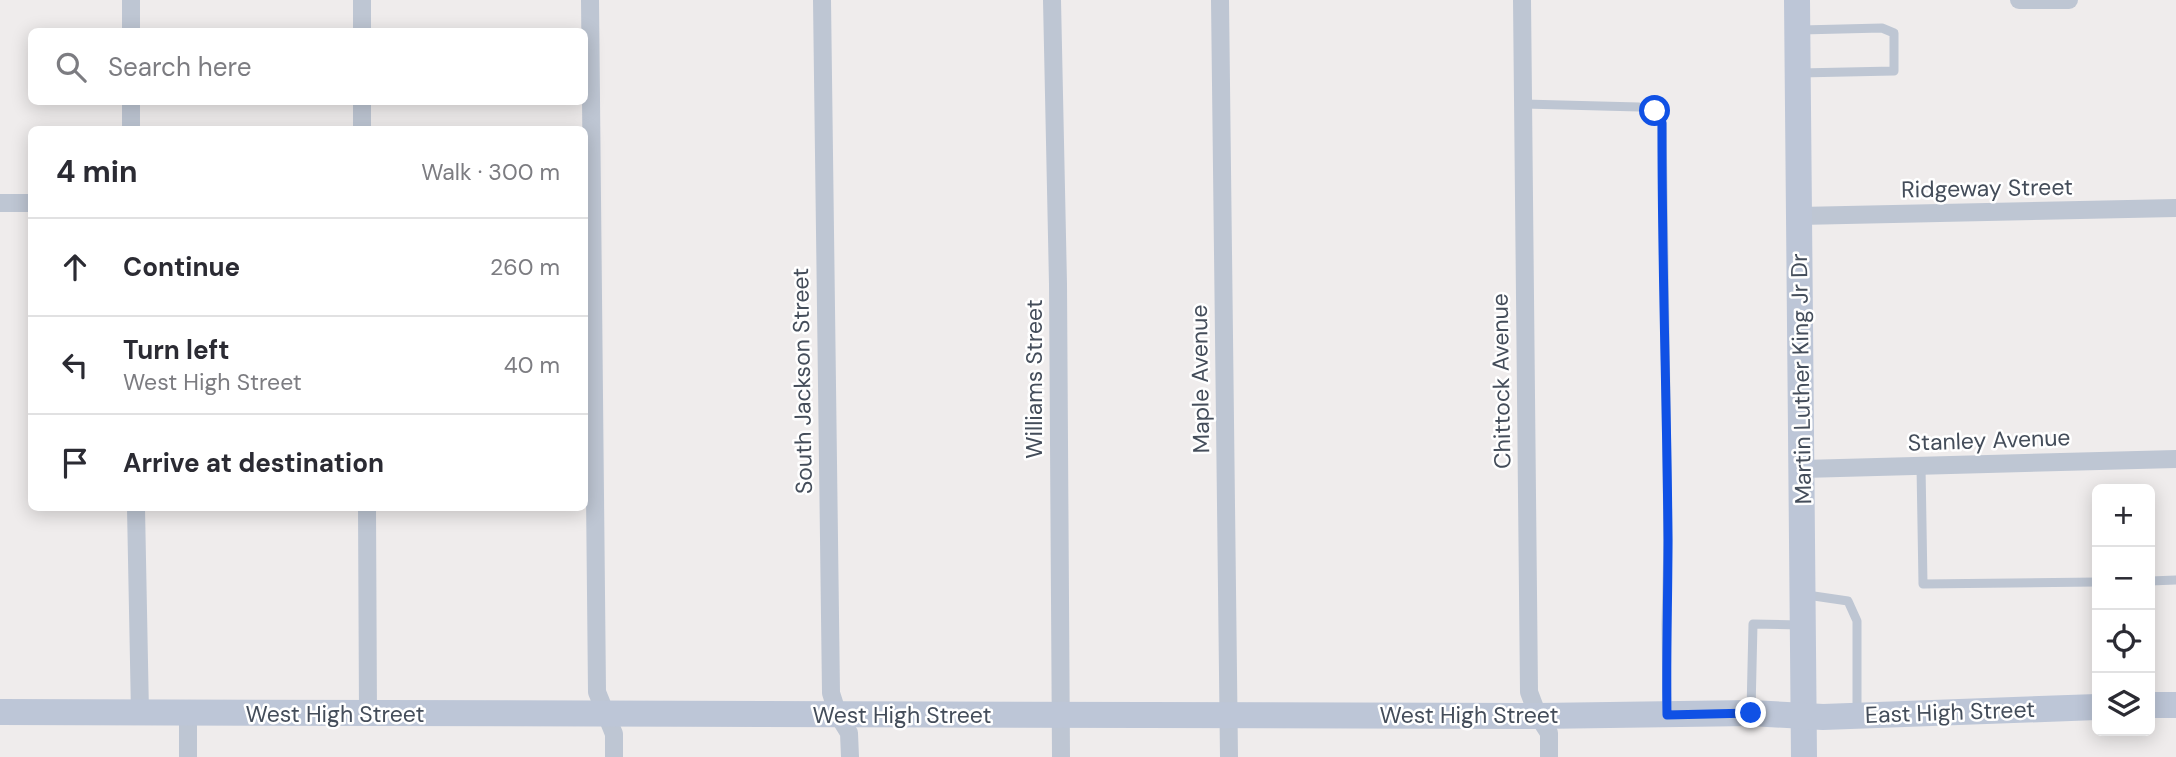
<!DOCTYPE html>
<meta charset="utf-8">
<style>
body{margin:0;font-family:"DM Sans",sans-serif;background:#f2f2f3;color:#2b2b33}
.controls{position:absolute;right:21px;bottom:21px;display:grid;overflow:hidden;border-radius:10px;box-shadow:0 4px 18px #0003}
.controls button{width:63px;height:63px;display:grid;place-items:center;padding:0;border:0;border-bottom:2px solid #e1e1e2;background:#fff;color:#2b2b33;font:35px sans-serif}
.stop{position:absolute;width:21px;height:21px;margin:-16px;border:5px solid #1051e5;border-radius:50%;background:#fff}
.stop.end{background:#1051e5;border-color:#fff;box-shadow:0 2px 7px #0008}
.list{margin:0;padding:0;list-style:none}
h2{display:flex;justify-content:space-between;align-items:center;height:91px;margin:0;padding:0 28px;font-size:30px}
h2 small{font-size:23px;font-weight:400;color:#7c7c81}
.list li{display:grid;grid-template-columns:46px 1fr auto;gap:21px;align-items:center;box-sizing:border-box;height:98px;padding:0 28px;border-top:2px solid #e1e1e2}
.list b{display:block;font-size:26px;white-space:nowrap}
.list p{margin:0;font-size:23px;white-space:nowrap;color:#7c7c81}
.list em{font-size:23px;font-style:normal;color:#7c7c81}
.icon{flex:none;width:38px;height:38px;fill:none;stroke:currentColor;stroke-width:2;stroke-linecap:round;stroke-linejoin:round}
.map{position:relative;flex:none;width:2176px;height:757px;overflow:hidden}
.search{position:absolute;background:#fff;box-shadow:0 4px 18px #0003;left:28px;top:28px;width:560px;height:77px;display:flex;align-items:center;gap:18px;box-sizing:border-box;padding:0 24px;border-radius:10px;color:#7c7c81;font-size:26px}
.panel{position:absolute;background:#fff;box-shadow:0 4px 18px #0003;left:28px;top:126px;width:560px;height:385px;border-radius:10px}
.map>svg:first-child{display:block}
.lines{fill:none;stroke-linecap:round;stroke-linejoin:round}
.lane{stroke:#bec6d3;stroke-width:9}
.street{stroke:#bec6d3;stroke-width:18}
.secondary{stroke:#bdc6d7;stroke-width:26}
.route{stroke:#1051e5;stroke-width:9}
.labels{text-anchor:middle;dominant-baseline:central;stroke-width:5;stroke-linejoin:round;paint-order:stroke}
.street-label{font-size:23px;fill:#444d5a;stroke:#fff}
</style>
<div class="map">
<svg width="2176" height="757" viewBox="0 0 2176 757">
<rect width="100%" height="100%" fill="#efecec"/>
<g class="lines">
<g class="lane">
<polyline points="1799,73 1894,71 1894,33 1882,28 1801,30"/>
<polyline points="1522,104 1639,107 1655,111 1662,123 1668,541 1666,624 1667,712"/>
<polyline points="1921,466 1923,584 2097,582"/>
<polyline points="2150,581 2176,580"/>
<polyline points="1807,595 1848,601 1857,621 1857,712"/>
<polyline points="1751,711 1753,624 1799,625"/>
</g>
<g class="street">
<polyline points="131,0 131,32"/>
<polyline points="362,0 362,32"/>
<polyline points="590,0 597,692 614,734 614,757"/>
<polyline points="822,0 831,693 838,715 849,733 850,757"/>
<polyline points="1052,0 1058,284 1061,757"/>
<polyline points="1220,0 1229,757"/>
<polyline points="1522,0 1529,692 1538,716 1549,733 1549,757"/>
<polyline points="2019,0 2069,0"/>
<polyline points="131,102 131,130"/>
<polyline points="362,102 362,130"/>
<polyline points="0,203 32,203"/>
<polyline points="1799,216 2176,208"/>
<polyline points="1803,469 2176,459"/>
<polyline points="136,508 140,713"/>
<polyline points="367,508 368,714"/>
<polyline points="188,714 188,757"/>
</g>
<g class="secondary">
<polyline points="1797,0 1804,757"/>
<polyline points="2150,705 2176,705"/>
<polyline points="0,712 1538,716 1751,713 1823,717 2097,707"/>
</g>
</g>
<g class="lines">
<path class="route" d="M1655,111L1662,123V138C1662,272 1667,405 1668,539C1668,597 1666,656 1667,715L1751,713"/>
</g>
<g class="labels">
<g class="street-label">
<text transform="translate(1987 188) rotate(-1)">Ridgeway Street</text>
<text transform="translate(1034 379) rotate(-90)">Williams Street</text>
<text transform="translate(1200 379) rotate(-91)">Maple Avenue</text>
<text transform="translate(1801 379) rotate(-91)">Martin Luther King Jr Dr</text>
<text transform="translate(802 381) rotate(-91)">South Jackson Street</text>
<text transform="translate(1501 381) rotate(-91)">Chittock Avenue</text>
<text transform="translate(1989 440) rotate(-2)">Stanley Avenue</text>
<text transform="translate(1950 712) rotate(-2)">East High Street</text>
<text x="335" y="714">West High Street</text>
<text x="902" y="715">West High Street</text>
<text x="1469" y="715">West High Street</text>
</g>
</g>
</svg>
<div class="controls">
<button>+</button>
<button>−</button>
<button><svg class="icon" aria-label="locate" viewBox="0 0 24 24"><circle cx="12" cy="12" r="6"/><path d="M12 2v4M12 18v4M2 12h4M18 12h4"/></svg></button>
<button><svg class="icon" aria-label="layers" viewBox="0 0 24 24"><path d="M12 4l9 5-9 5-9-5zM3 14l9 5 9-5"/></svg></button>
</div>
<div class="stop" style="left:1655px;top:111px"></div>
<div class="stop end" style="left:1751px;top:713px"></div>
<div class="search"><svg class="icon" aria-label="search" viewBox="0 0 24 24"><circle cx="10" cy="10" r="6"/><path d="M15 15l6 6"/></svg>Search here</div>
<section class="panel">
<h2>4 min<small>Walk · 300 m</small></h2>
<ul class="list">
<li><svg class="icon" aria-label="ahead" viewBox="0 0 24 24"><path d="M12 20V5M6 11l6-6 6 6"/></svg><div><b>Continue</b></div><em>260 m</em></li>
<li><svg class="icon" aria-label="left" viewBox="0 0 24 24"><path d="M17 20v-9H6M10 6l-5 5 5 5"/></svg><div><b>Turn left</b><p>West High Street</p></div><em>40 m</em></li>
<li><svg class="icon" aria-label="arrive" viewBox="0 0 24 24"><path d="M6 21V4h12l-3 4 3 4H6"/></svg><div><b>Arrive at destination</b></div></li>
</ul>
</section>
</div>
